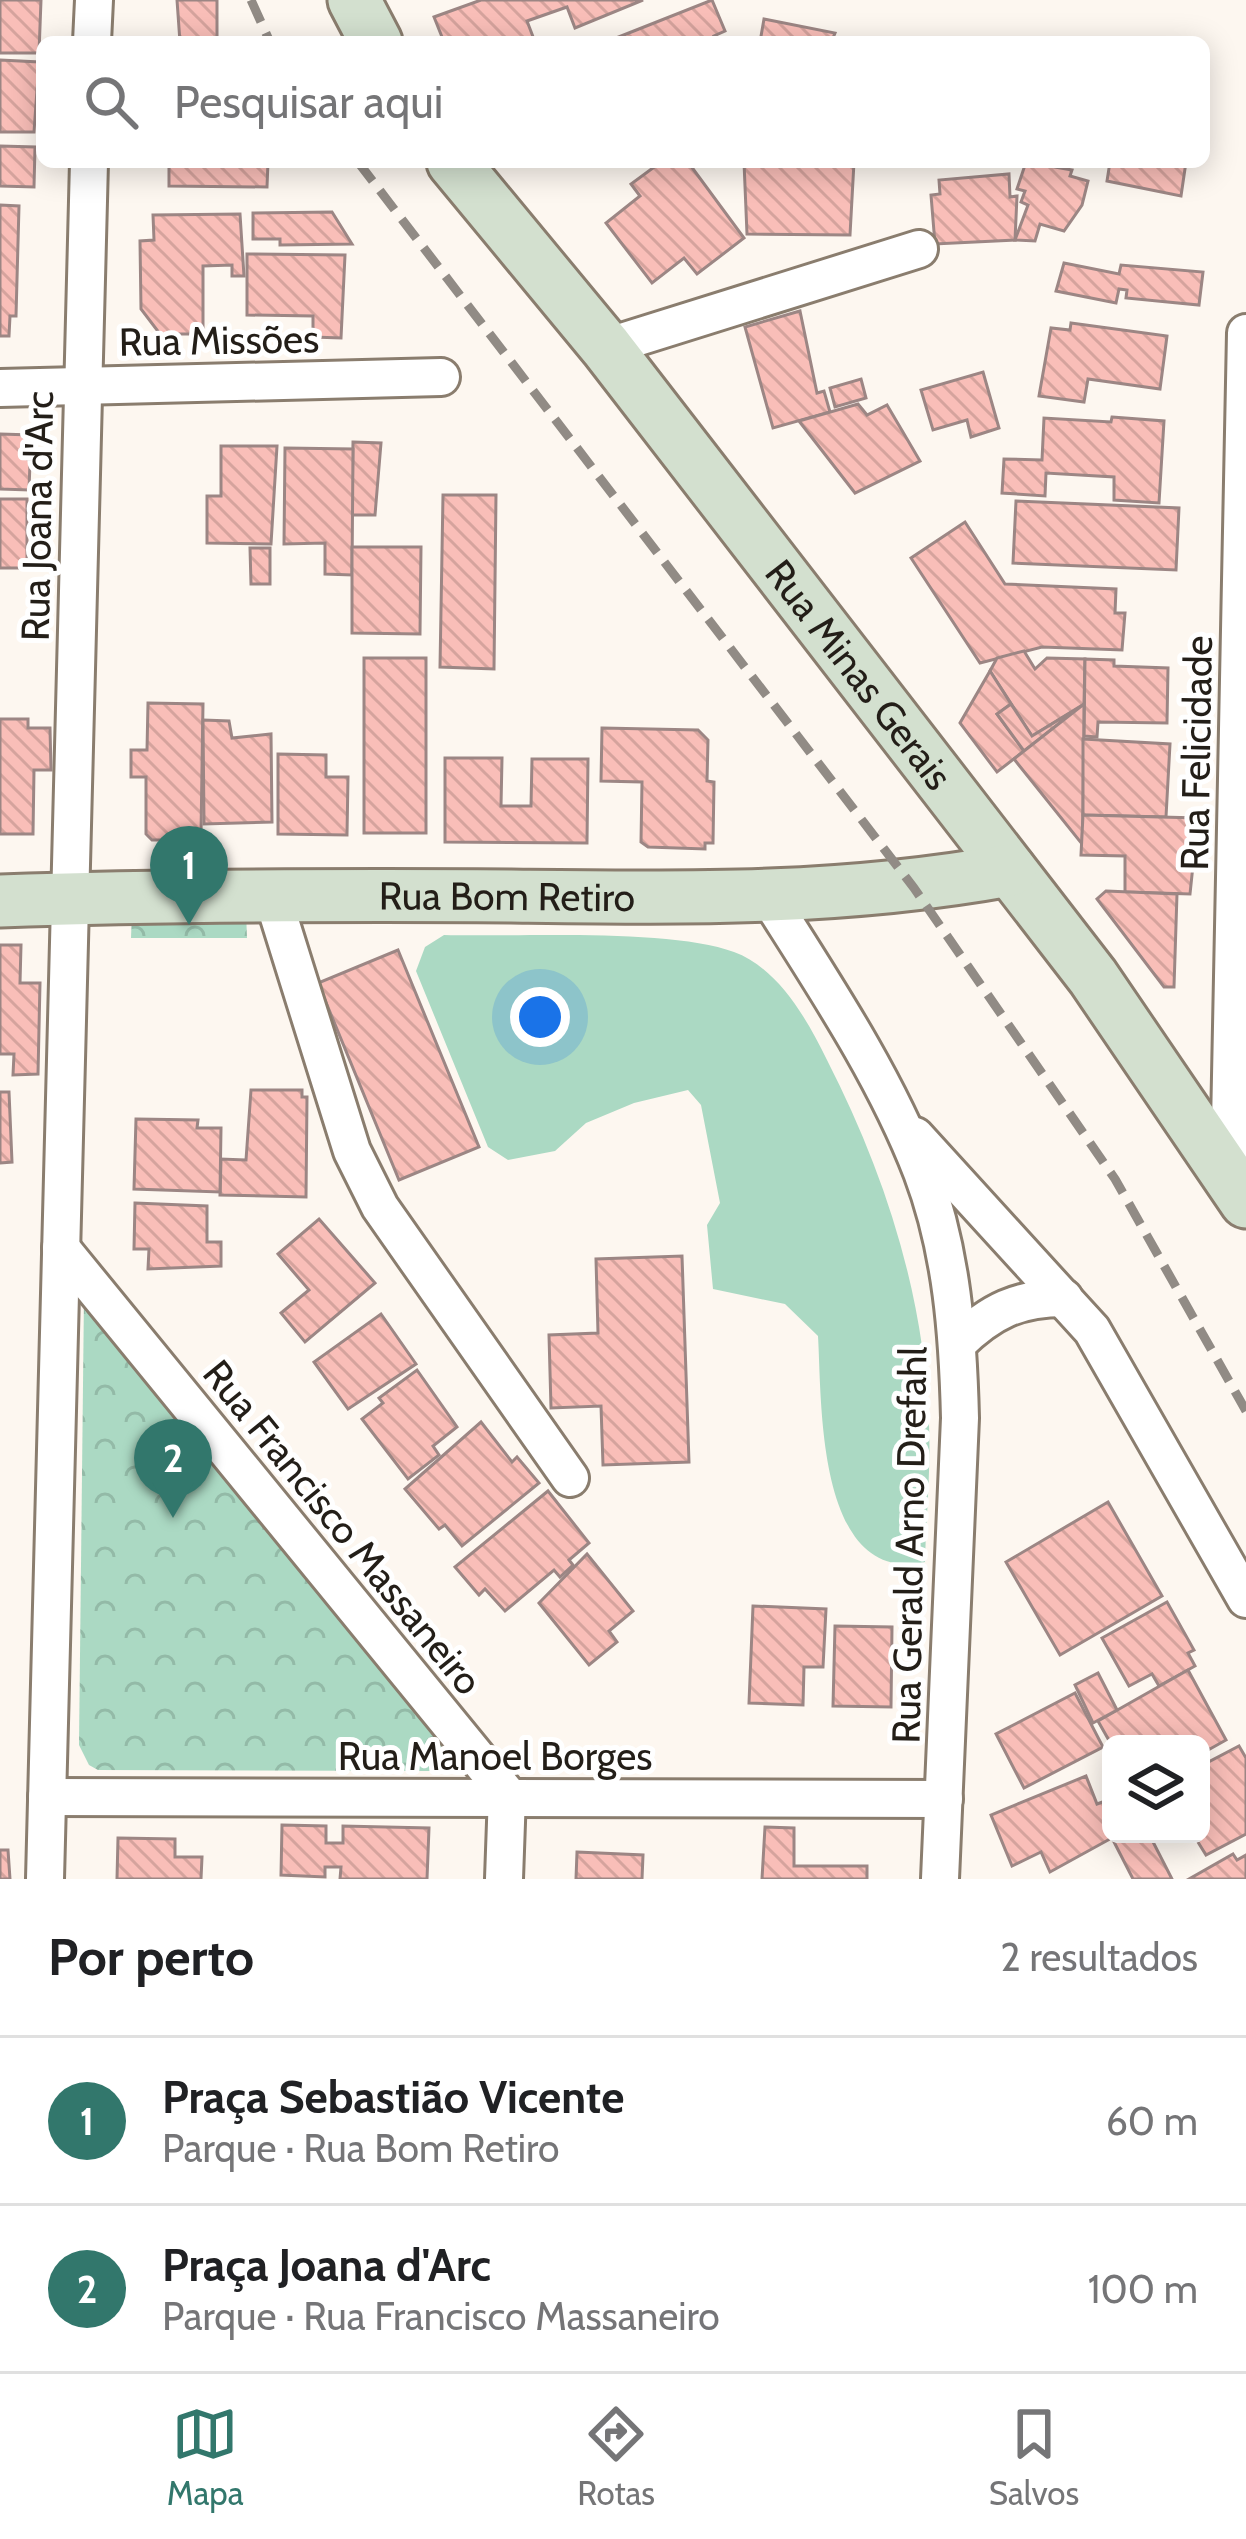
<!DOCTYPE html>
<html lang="pt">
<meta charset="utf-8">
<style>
body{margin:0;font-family:Cabin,sans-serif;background:#f2f2f2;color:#202124}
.controls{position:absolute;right:36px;bottom:36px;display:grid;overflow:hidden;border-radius:18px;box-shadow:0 6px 30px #0003}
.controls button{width:108px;height:108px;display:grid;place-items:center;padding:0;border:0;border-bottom:3px solid #e0e0e0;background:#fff;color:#202124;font:60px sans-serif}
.you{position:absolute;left:540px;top:1017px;width:42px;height:42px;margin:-30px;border:9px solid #fff;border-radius:50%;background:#1a73e8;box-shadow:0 0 0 18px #1a73e833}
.badge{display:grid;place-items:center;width:78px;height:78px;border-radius:50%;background:#32776c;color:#fff;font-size:39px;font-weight:700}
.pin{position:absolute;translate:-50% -99px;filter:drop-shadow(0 3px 6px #0008)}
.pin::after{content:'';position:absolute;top:63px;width:42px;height:36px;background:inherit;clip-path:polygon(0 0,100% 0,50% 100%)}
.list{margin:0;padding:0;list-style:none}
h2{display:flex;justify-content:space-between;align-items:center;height:156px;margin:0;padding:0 48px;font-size:51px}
h2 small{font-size:39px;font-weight:400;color:#757577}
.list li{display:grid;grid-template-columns:78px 1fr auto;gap:36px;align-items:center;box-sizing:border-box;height:168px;padding:0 48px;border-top:3px solid #e0e0e0}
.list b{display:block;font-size:45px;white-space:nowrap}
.list p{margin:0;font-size:39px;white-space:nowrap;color:#757577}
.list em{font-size:39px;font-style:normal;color:#757577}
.icon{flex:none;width:66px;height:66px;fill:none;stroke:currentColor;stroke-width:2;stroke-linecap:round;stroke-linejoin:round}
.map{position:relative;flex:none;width:1246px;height:1879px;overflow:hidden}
.search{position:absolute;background:#fff;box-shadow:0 6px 30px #0003;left:36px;right:36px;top:36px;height:132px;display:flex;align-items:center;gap:30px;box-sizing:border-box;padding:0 42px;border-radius:18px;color:#757577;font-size:45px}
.sheet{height:492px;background:#fff}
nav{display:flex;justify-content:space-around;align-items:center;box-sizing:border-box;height:168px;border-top:3px solid #e0e0e0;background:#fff;font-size:33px;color:#757577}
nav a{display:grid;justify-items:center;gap:6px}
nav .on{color:#32776c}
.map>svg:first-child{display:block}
.grass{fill:#abd9c3}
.park{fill:url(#park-crowns)}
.building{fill:url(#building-back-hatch);stroke:#9c8684;stroke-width:3}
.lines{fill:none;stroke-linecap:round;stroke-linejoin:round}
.street-casing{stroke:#8a7d6e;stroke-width:42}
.secondary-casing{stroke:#8a7d6e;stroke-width:57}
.street{stroke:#fff;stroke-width:36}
.secondary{stroke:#d3e0cf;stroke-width:51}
.rail{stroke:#918b85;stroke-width:9;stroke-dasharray:24 12;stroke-linecap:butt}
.labels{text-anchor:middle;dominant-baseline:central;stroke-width:10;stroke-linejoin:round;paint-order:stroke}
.street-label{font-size:39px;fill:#231e18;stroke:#fff}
</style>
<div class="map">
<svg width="1246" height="1879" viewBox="0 0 1246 1879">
<defs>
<pattern id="park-crowns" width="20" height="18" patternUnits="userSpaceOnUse" patternTransform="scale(3)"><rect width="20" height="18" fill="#abd9c3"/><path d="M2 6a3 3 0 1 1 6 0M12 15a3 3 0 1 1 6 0" fill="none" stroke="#93baa7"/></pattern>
<pattern id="building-back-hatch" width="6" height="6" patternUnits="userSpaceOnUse" patternTransform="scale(3)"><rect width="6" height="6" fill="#f9beb8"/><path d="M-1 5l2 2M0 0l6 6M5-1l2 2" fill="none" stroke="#d5a39d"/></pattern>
</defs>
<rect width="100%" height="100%" fill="#fdf7f0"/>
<path class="grass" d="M444,935C517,937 671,928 734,952C778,968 807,1019 827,1060C885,1173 925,1297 929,1425C931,1470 926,1517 925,1562C816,1586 822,1401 818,1336L785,1304L713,1289L707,1225L720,1203L701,1105L688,1090L634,1103L586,1123L555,1151L508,1160L488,1147L416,971L425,947Z"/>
<g class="park">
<polygon points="246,911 247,938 131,938 132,912"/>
<polygon points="84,1295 446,1741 431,1771 98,1770 89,1765 79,1745"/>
</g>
<g class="building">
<polygon points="0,0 41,0 39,53 0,53"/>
<polygon points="177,0 217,0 217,42 180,42"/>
<polygon points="481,0 643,0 575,28 567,7 527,21 535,42 444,42 434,17"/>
<polygon points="712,0 725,31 714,36 717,42 606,42"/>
<polygon points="764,19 835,33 833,38 857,42 760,42"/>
<polygon points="0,60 39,62 34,132 0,132"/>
<polygon points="0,146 35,147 34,187 0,186"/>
<polygon points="169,162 268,162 267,187 169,186"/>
<polygon points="661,162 688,162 744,238 697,274 684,258 652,283 606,223 640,196 631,184"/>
<polygon points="744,162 854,162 850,235 747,234"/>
<polygon points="1026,162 1072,170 1070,176 1088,181 1082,205 1064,231 1040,224 1035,241 1015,240 1028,205 1021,202 1025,191 1017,189"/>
<polygon points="1110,162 1186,162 1181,196 1107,181"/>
<polygon points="1009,174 1010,197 1017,196 1015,240 935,244 931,195 940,194 939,180"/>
<polygon points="0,205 19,206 16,316 10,316 9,336 0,336"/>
<polygon points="332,212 352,244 280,245 280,239 253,239 253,213"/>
<polygon points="240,214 244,276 232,276 232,265 203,266 203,334 160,334 141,309 140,241 154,240 153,215"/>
<polygon points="247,254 345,255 341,338 313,337 313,316 247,315"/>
<polygon points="1064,263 1119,274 1121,265 1203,272 1199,305 1126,298 1127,290 1119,289 1116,303 1056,291"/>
<polygon points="800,311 817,393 824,391 830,412 773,428 745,327"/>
<polygon points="1071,323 1167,336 1160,389 1088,379 1084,402 1039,396 1051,328 1070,330"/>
<polygon points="983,372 999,428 971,437 967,420 933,430 921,390"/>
<polygon points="861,379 866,398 835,407 830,388"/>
<polygon points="858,404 867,415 887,405 920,461 855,493 799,421"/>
<polygon points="1112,417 1164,421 1159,503 1114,500 1114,477 1046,473 1045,496 1002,493 1004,459 1042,460 1044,418 1111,422"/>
<polygon points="0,434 31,435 29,490 0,489"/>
<polygon points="353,442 381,443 375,515 352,515"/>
<polygon points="221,446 277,446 271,544 207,543 207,496 221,496"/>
<polygon points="285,448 353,449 352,575 325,574 325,543 284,544"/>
<polygon points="443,495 496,495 494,669 440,667"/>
<rect x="0" y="499" width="27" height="69"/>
<polygon points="1016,501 1179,508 1176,570 1013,563"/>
<polygon points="965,522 1005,584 1116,589 1115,613 1125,613 1122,650 1042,647 980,663 911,558"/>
<polygon points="352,547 421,547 420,634 352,633"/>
<polygon points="250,548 270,548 270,584 251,584"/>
<polygon points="1024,651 1035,669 1047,658 1085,659 1084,704 1032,736 990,671 997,658"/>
<rect x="364" y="658" width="62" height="175"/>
<polygon points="1085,659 1114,660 1114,666 1168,668 1167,723 1098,722 1097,737 1084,736"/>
<polygon points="990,671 1011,704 997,714 1024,751 997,772 960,723"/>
<polygon points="148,703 203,704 201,834 194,834 195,840 152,840 146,834 146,777 131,777 131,750 147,750"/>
<polygon points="1011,704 1032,736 1080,707 1024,751 997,714"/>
<polygon points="1084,704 1083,815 1082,844 1014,759"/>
<polygon points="0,719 28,719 28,728 50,728 51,770 34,770 33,834 0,834"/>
<polygon points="203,720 229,721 232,738 271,734 272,822 204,824"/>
<polygon points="602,728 698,730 708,740 707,781 714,782 713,843 705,843 705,849 648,847 641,842 642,782 601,781"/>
<polygon points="1083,739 1170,744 1166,817 1083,815"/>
<polygon points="278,754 326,755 326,777 348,777 347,835 278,834"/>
<polygon points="445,758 502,758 501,806 531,806 532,759 588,759 587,843 445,842"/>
<polygon points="1083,815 1198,818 1190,894 1125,892 1125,856 1081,855"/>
<polygon points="1106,891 1177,894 1174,987 1164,987 1097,899"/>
<polygon points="0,945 21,945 20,983 40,983 38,1074 13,1075 14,1054 0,1054"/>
<polygon points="398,950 479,1147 399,1180 318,983"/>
<polygon points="251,1090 302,1090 302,1097 307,1097 306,1197 220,1195 221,1159 246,1160"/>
<polygon points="0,1092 9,1092 12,1162 0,1163"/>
<polygon points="136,1119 198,1120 197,1128 221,1128 220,1192 134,1189"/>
<polygon points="135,1203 207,1206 207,1242 221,1242 221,1266 148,1269 149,1249 134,1249"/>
<polygon points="319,1219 375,1283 305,1342 281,1313 309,1290 278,1254"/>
<polygon points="682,1256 689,1462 603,1465 601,1406 551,1408 549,1335 598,1333 596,1259"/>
<polygon points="381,1314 416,1364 348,1409 314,1362"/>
<polygon points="417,1370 457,1427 433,1446 439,1455 408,1479 362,1419 383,1403 379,1398"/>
<polygon points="481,1422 512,1462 517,1457 539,1483 462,1546 445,1525 439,1529 405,1489"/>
<polygon points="548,1491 589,1543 569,1560 573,1565 560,1577 554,1570 505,1611 485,1589 479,1595 455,1567"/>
<polygon points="1108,1502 1162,1596 1060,1655 1006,1562"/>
<polygon points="587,1554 633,1611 609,1631 617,1642 589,1665 539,1603"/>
<polygon points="1167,1602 1194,1650 1188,1653 1195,1666 1159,1686 1152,1674 1129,1686 1102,1638"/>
<polygon points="753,1606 826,1609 823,1667 804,1667 803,1705 749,1703"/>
<polygon points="835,1626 892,1627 891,1707 833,1706"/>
<polygon points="1188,1670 1226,1740 1201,1754 1201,1744 1111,1744 1098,1721"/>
<polygon points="1098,1673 1117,1710 1093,1723 1075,1685"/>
<polygon points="1075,1693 1103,1747 1024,1788 996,1734"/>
<polygon points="1239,1746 1246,1758 1246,1834 1206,1855 1193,1834 1201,1834 1201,1766"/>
<polygon points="1086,1776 1097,1804 1111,1799 1111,1834 1119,1834 1050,1872 1041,1852 1012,1866 991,1815"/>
<polygon points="282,1825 326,1826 326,1843 343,1843 343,1826 429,1828 427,1879 340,1879 341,1867 325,1867 325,1877 281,1875"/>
<polygon points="765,1827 794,1828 794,1866 867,1866 867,1879 762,1879"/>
<polygon points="1119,1834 1149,1834 1172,1879 1133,1879 1112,1838"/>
<polygon points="118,1838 175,1839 175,1857 202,1857 201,1879 117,1879"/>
<polygon points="0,1850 8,1850 10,1879 0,1879"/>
<polygon points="577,1852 643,1855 642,1879 576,1879"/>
<polygon points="1233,1854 1237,1860 1246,1855 1246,1879 1189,1879"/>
</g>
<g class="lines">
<defs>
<g id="street">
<polyline points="92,42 94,0"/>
<polyline points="606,347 919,249"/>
<polyline points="0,388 441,377"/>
<polyline points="272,895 352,1151 380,1207 570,1478"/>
<path d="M769,898C824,985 885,1076 922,1172C952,1251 958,1335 960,1418L940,1879"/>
<polyline points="915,1136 1092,1330 1246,1599"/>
<polyline points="1229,1175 1246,333"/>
<polyline points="61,1248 507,1794 504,1879"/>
<path d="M958,1343C991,1311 1018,1298 1064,1298"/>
<polyline points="47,1797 944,1799"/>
<polyline points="45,1879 89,162"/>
</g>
<g id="secondary">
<polyline points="354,0 376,42"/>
<path id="s1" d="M453,162L606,347L1093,977L1246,1202"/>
<path id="s2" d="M0,901C170,895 340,895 511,896C683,898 839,901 1010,870"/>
</g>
</defs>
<use href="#street" class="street-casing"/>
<use href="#secondary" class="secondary-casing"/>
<use href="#street" class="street"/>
<use href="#secondary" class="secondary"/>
<g class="rail">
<polyline points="251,0 270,42"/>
<polyline points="358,162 914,888 1115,1179 1246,1411"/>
</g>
</g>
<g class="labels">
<g class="street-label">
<text transform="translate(219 340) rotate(-1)">Rua Missões</text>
<text transform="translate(37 516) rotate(-89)">Rua Joana d'Arc</text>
<text stroke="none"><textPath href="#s1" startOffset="654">Rua Minas Gerais</textPath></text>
<text transform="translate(1196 753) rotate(-89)">Rua Felicidade</text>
<text stroke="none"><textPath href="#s2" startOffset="507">Rua Bom Retiro</textPath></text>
<text transform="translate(343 1527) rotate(51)">Rua Francisco Massaneiro</text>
<text transform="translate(909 1545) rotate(-89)">Rua Gerald Arno Drefahl</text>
<text x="495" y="1756">Rua Manoel Borges</text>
</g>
</g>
</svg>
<div class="controls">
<button><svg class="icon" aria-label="layers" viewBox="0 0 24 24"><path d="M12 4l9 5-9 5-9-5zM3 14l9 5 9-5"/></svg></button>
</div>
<div class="you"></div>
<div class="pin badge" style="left:189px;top:925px">1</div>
<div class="pin badge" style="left:173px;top:1518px">2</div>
<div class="search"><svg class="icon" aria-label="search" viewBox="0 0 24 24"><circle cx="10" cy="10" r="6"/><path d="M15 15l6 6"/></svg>Pesquisar aqui</div>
</div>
<section class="sheet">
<h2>Por perto<small>2 resultados</small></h2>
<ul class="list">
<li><span class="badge">1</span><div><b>Praça Sebastião Vicente</b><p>Parque · Rua Bom Retiro</p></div><em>60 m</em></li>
<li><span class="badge">2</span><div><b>Praça Joana d'Arc</b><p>Parque · Rua Francisco Massaneiro</p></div><em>100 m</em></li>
</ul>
</section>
<nav>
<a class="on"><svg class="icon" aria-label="map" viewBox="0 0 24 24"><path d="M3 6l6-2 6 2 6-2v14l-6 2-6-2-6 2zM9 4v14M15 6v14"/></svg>Mapa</a>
<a><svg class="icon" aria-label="directions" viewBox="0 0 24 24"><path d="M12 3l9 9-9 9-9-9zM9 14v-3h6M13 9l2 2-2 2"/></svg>Rotas</a>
<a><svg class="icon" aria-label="saved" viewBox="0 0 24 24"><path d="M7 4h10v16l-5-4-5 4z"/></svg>Salvos</a>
</nav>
